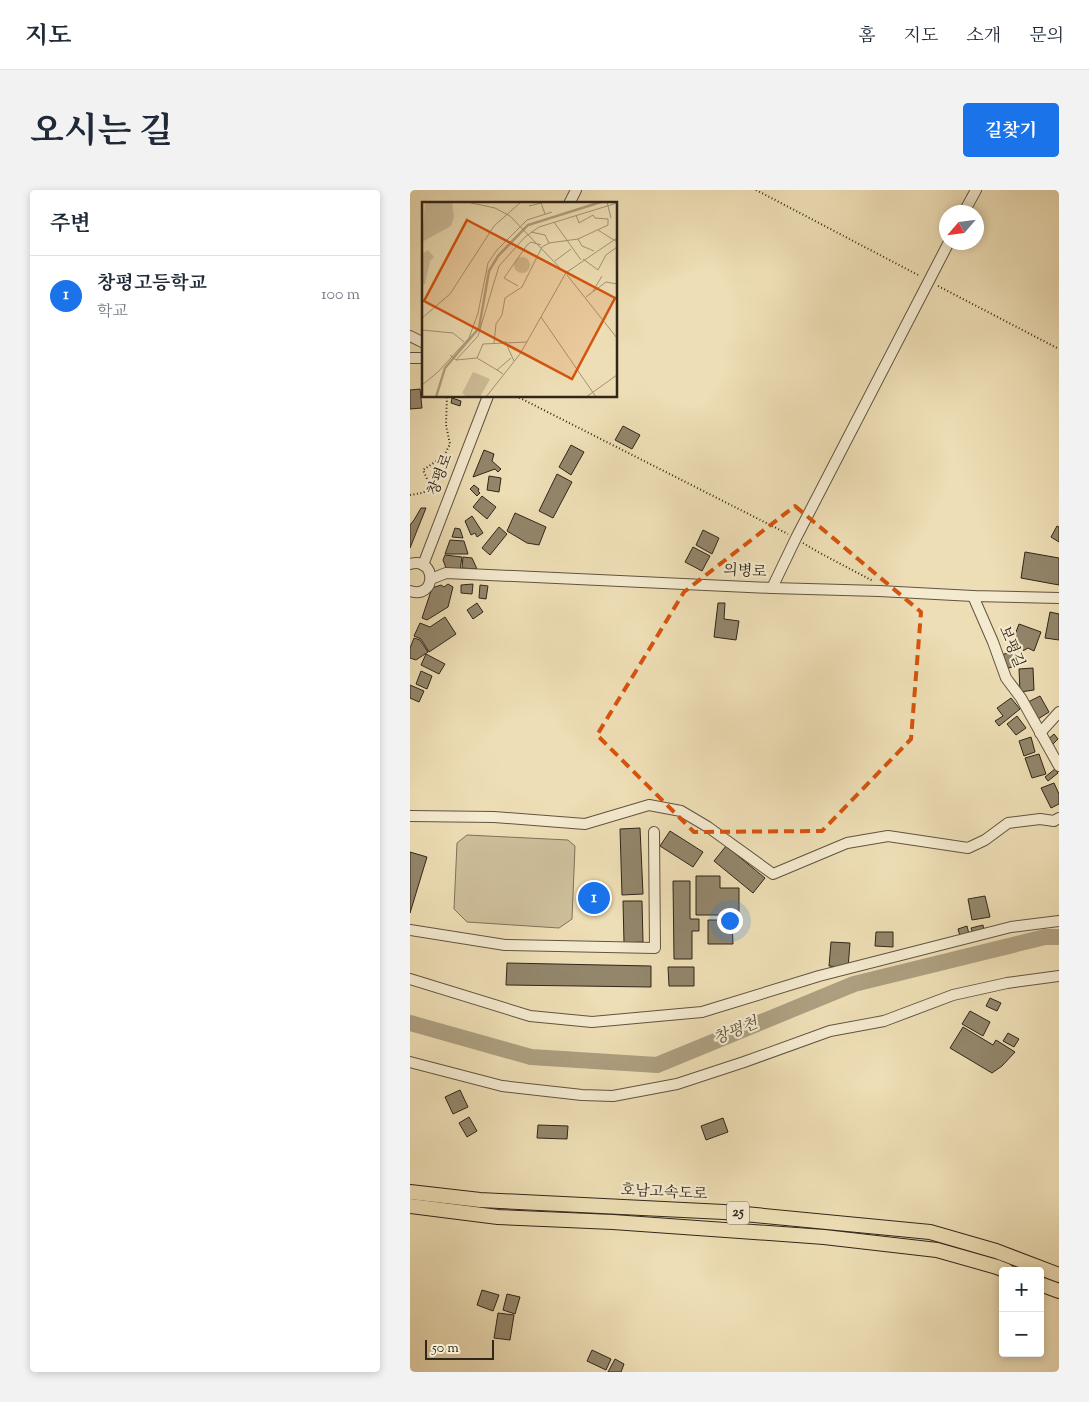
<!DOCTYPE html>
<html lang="ko">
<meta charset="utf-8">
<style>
body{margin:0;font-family:"Sorts Mill Goudy","Noto Serif KR",serif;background:#f2f2f3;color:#1f2937}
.controls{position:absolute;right:15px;bottom:15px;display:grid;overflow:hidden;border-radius:5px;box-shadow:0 2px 8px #0003}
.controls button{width:45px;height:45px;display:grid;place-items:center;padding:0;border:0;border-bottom:1px solid #e0e1e3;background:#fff;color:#1f2937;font:25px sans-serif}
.compass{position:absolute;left:529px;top:15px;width:45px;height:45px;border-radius:50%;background:#fff;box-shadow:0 2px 8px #0003;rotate:242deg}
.scale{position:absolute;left:15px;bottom:12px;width:69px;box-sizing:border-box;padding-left:5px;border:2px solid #30261a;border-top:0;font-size:14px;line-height:18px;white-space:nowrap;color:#30261a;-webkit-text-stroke:4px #f4eacf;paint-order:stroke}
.you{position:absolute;left:319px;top:730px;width:18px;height:18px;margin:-12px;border:4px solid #fff;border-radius:50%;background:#1a73e8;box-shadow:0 0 0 8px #1a73e833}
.badge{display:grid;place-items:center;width:32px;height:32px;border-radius:50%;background:#1a73e8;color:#fff;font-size:16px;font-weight:700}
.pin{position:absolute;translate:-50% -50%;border:2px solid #fff;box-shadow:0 1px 5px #0006}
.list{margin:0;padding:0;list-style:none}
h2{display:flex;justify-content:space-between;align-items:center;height:65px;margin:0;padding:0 20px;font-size:21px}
h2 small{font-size:16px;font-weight:400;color:#747a83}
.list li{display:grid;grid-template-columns:32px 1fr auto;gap:15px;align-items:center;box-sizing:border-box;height:80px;padding:0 20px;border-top:1px solid #e0e1e3}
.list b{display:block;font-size:19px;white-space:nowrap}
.list p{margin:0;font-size:16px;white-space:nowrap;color:#747a83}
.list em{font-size:16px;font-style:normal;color:#747a83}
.map{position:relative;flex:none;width:649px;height:1182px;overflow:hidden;border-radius:5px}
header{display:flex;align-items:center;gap:30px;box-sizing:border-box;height:70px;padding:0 25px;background:#fff;border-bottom:1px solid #e0e1e3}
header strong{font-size:24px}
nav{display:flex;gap:28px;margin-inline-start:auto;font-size:18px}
.intro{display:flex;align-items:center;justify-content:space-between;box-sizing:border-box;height:120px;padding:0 30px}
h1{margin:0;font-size:35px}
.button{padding:12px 22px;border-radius:5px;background:#1a73e8;color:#fff;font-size:18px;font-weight:700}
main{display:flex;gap:30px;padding:0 30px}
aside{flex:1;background:#fff;border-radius:5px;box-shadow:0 2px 8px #0003}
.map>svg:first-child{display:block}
.green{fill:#cebf9b;stroke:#7f725a}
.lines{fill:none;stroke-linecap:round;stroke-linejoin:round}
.river{stroke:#ad9f80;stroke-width:16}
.building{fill:#93866b;stroke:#30261a}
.minor-casing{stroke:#605441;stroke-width:12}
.highway-casing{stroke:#30261a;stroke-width:16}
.path{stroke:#30261a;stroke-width:2;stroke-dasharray:1 2.5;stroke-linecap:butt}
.minor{stroke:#f4eacf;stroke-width:10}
.highway{stroke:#eedeb5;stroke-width:14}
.marked{fill:none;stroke:#d6540d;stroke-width:4;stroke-dasharray:10 6;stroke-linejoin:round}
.labels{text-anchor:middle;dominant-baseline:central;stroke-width:4.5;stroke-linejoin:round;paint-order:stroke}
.shield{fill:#f4eacf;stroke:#6b6150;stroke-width:1}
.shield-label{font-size:14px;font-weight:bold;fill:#30261a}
.street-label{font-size:15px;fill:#30261a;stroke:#f4eacf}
.water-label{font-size:16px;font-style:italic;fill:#5c503e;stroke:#f4eacf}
.inset-river{fill:none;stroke:#ad9f80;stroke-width:2.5}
.inset-road{fill:none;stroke:#a29477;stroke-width:1}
.view{fill:#d6540d;fill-opacity:0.15;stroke:#d6540d;stroke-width:2.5}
.inset-edge{fill:none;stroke:#30261a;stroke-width:2.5}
</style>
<header>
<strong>지도</strong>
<nav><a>홈</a><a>지도</a><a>소개</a><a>문의</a></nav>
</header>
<div class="intro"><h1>오시는 길</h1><a class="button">길찾기</a></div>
<main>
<aside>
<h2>주변<small></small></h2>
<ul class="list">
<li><span class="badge">1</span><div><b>창평고등학교</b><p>학교</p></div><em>100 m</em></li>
</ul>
</aside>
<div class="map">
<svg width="649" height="1182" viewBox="0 0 649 1182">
<rect width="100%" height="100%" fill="#eedeb5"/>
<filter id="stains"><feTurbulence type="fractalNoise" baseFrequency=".004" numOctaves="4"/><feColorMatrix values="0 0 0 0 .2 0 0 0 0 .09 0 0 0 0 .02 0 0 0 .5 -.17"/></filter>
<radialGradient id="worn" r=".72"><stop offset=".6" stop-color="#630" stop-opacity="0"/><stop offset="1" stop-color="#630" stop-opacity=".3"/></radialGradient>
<polygon class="green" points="57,645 158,650 165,656 162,729 149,738 57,732 44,719 47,653"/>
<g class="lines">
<polyline class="river" points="0,833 121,867 247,875 444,794 635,747 649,747"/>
</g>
<g class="building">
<polygon points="10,199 12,218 0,219 0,200"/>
<polygon points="42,208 51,211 50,216 41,213"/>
<polygon points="213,236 230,245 222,259 205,250"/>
<polygon points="161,255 174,262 161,285 149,277"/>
<polygon points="74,260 84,264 82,271 91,279 88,282 85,279 63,287"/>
<polygon points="147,284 162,292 143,328 129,321"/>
<polygon points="79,286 91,288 89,302 77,300"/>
<polygon points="64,295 69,299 68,301 70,303 67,306 60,299"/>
<polygon points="72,306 86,317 77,329 63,317"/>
<polygon points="11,318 16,318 0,358 0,335 4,330"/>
<polygon points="105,323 136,337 129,355 117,353 97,341"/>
<polygon points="62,326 73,343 67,347 65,343 61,345 55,331"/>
<polygon points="647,336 649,337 649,352 641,347"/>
<polygon points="89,337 97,344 80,365 72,358"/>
<polygon points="45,338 50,339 53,348 42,347"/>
<polygon points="293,340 309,348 302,364 286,355"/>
<polygon points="40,350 54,351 58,364 35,364"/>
<polygon points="283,357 300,366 292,381 275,372"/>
<polygon points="615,362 649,368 649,395 611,388"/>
<polygon points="35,365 52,367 50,380 36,378 33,370"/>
<polygon points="53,367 62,368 67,379 52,378"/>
<polygon points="38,394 43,397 38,417 17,430 12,428 22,398 31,395 34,397"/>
<polygon points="63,394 62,404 51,403 51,395"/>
<polygon points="70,395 78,396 76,409 69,408"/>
<polygon points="67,413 73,422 63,429 57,420"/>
<polygon points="308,413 315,413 314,429 329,431 326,450 304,447"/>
<polygon points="640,422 649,424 649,450 635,448"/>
<polygon points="35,427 46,444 19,462 11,449 4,446 10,433 20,437"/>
<polygon points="609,434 631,442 624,461 618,458 611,462 600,458"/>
<polygon points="4,448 10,450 18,462 6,470 0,468 0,458"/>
<polygon points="603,462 607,476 594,479 590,465"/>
<polygon points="16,464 35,474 29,484 11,475"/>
<polygon points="623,478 624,500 610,502 609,479"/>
<polygon points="11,481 22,486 17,499 6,494"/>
<polygon points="0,495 14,501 9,512 0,508"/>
<polygon points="630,506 639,522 628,529 618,512"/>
<polygon points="601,508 610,519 589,536 585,531 593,526 587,518"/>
<polygon points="607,526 616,538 606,545 597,534"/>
<polygon points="644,544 648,549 641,556 636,551"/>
<polygon points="621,547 625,562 614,566 609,551"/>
<polygon points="629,564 636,584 622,588 615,568"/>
<polygon points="645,579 648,583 638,591 635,587"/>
<polygon points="644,593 649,604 649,614 641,618 631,598"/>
<polygon points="230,638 233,704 212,705 210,639"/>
<polygon points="260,641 293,662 283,677 250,656"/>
<polygon points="316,656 355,688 343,703 304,671"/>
<polygon points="0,662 17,667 0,723"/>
<polygon points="286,686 310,686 310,698 329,698 329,725 286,725"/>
<polygon points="263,691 280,691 280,729 289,729 289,741 282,741 282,769 264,769"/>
<polygon points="575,706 580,727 562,730 558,709"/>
<polygon points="213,711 232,711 233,752 214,753"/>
<polygon points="298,730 322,730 323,754 298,754"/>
<polygon points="573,735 574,741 563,744 561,738"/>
<polygon points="557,736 559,744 550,746 548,739"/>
<polygon points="466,742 483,742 483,757 465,756"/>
<polygon points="421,752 440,753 438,778 419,776"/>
<polygon points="97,773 241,776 241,797 96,795"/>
<polygon points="258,777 284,777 284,796 259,796"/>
<polygon points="580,808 591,813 587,821 576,816"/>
<polygon points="560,821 580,832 573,846 552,834"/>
<polygon points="553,837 583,855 586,850 605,862 592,876 582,883 540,858"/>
<polygon points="598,843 609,849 604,857 593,851"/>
<polygon points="50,900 58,917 43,924 35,907"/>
<polygon points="59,927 67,941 57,947 49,933"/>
<polygon points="313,928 318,942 296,950 291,936"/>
<polygon points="128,935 158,936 157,949 127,948"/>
<polygon points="72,1100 89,1105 83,1121 67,1115"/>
<polygon points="97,1104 110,1107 105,1124 93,1120"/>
<polygon points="88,1123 104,1125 100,1150 84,1148"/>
<polygon points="182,1160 201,1169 196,1180 177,1171"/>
<polygon points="205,1169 214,1174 211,1182 198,1182"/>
</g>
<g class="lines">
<defs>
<g id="minor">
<polyline points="159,14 166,0"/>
<polyline points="554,22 566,0"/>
<polyline points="0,146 14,153"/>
<polyline points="0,168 14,168"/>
<path d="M0,374C27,366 27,410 0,401"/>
<polyline points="13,375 78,206"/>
<polyline points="21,389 36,383 362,398 469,401 563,406 649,408"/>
<polyline points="362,398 386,348 539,52"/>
<polyline points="563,406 583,452 596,488 611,508 649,576"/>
<polyline points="630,543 649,522"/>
<polyline points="0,626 84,627 175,634 239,615 271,621 298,637 363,684 437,653 478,646 558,658 575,650 598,633 630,629 644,631 649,628"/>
<polyline points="0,740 95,755 245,758 244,642"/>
<polyline points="0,789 120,826 182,832 292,822 409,786 601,737 649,731"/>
<polyline points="0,872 92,896 172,905 203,906 267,894 334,872 420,841 474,831 543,805 597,793 649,786"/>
</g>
<g id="highway">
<polyline points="0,1002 70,1010 314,1022 520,1042 586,1061 649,1085"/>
<polyline points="0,1016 88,1027 203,1032 414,1047 527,1060 587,1077 597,1081"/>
<polyline points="630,1094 649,1101"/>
</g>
</defs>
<use href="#minor" class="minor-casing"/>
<use href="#highway" class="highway-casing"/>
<g class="path">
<polyline points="346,0 510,86"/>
<polyline points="528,96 649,159"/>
<polyline points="106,206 378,344"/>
<polyline points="0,305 12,303 19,300 19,293 13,280 34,266 40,254 36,235 37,206"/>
<polyline points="393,353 408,362 463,391"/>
</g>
<use href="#minor" class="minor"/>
<use href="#highway" class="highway"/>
</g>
<path class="marked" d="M385,316L511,422L501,549L412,641L284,642L187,545L274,402Z"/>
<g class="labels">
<rect class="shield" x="317" y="1011.5" width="22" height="23" rx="4"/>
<g class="shield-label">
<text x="328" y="1023">25</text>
</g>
<g class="street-label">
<text transform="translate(31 285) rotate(-69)">창평로</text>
<text transform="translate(335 382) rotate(3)">의병로</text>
<text transform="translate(601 457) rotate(68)">보평길</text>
<text transform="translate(254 1003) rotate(3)">호남고속도로</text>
</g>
<g class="water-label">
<text transform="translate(326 842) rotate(-22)">창평천</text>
</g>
</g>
<g transform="translate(12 12)">
<rect width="195" height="195" fill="#eedeb5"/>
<path d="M3,0H30L32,15L29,24L0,40ZM6,48L12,55L8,59L3,82L0,83V52ZM92 63a8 8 0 1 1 16 0a8 8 0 1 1-16 0ZM51,170L68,177L58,195H45L40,191Z" fill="#cebf9b"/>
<path class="inset-river" d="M14,195L23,166L57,126L67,69L76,54L106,23L179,0"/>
<path class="inset-road" d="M45,0L73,6L88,14L142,70M185,0L189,16M107,4L119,1L123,12M132,20L159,58M176,28L195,40M109,30L123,33L127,41M156,37L160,44L172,49M161,57L176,68L184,53L195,45M133,59L149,47M145,70L195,36M145,73L195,136M96,84L82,76L105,43L109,40L119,43M171,89L180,74M164,95L184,80L195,82M119,115L174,195M0,116L28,92L72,24L99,0M0,128L31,131L42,140M83,139L92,159M72,141L74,122L80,113L83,96L100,85L120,45L127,41L156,37L186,23V17L173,16L171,13L157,21L154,13M28,153L34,158L55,156L75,168M55,156L61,142L105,140M34,158L56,134L77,64L103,35L117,25L195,1M81,172L75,168L89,156M0,183L16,170L47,136L56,111L66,61L75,48L105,18L130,10M64,195L98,152L145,69M164,195L195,173"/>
<path class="view" d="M45,18L193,96L150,177L2,99Z"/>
<rect width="195" height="195" class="inset-edge"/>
</g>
<rect width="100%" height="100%" filter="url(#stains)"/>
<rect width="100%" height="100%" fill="url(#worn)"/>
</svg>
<div class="controls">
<button>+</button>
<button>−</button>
</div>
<svg class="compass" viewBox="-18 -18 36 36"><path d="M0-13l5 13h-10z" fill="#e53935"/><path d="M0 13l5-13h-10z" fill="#747a83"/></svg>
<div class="scale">50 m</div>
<div class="you"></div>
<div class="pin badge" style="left:184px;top:708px">1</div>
</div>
</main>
